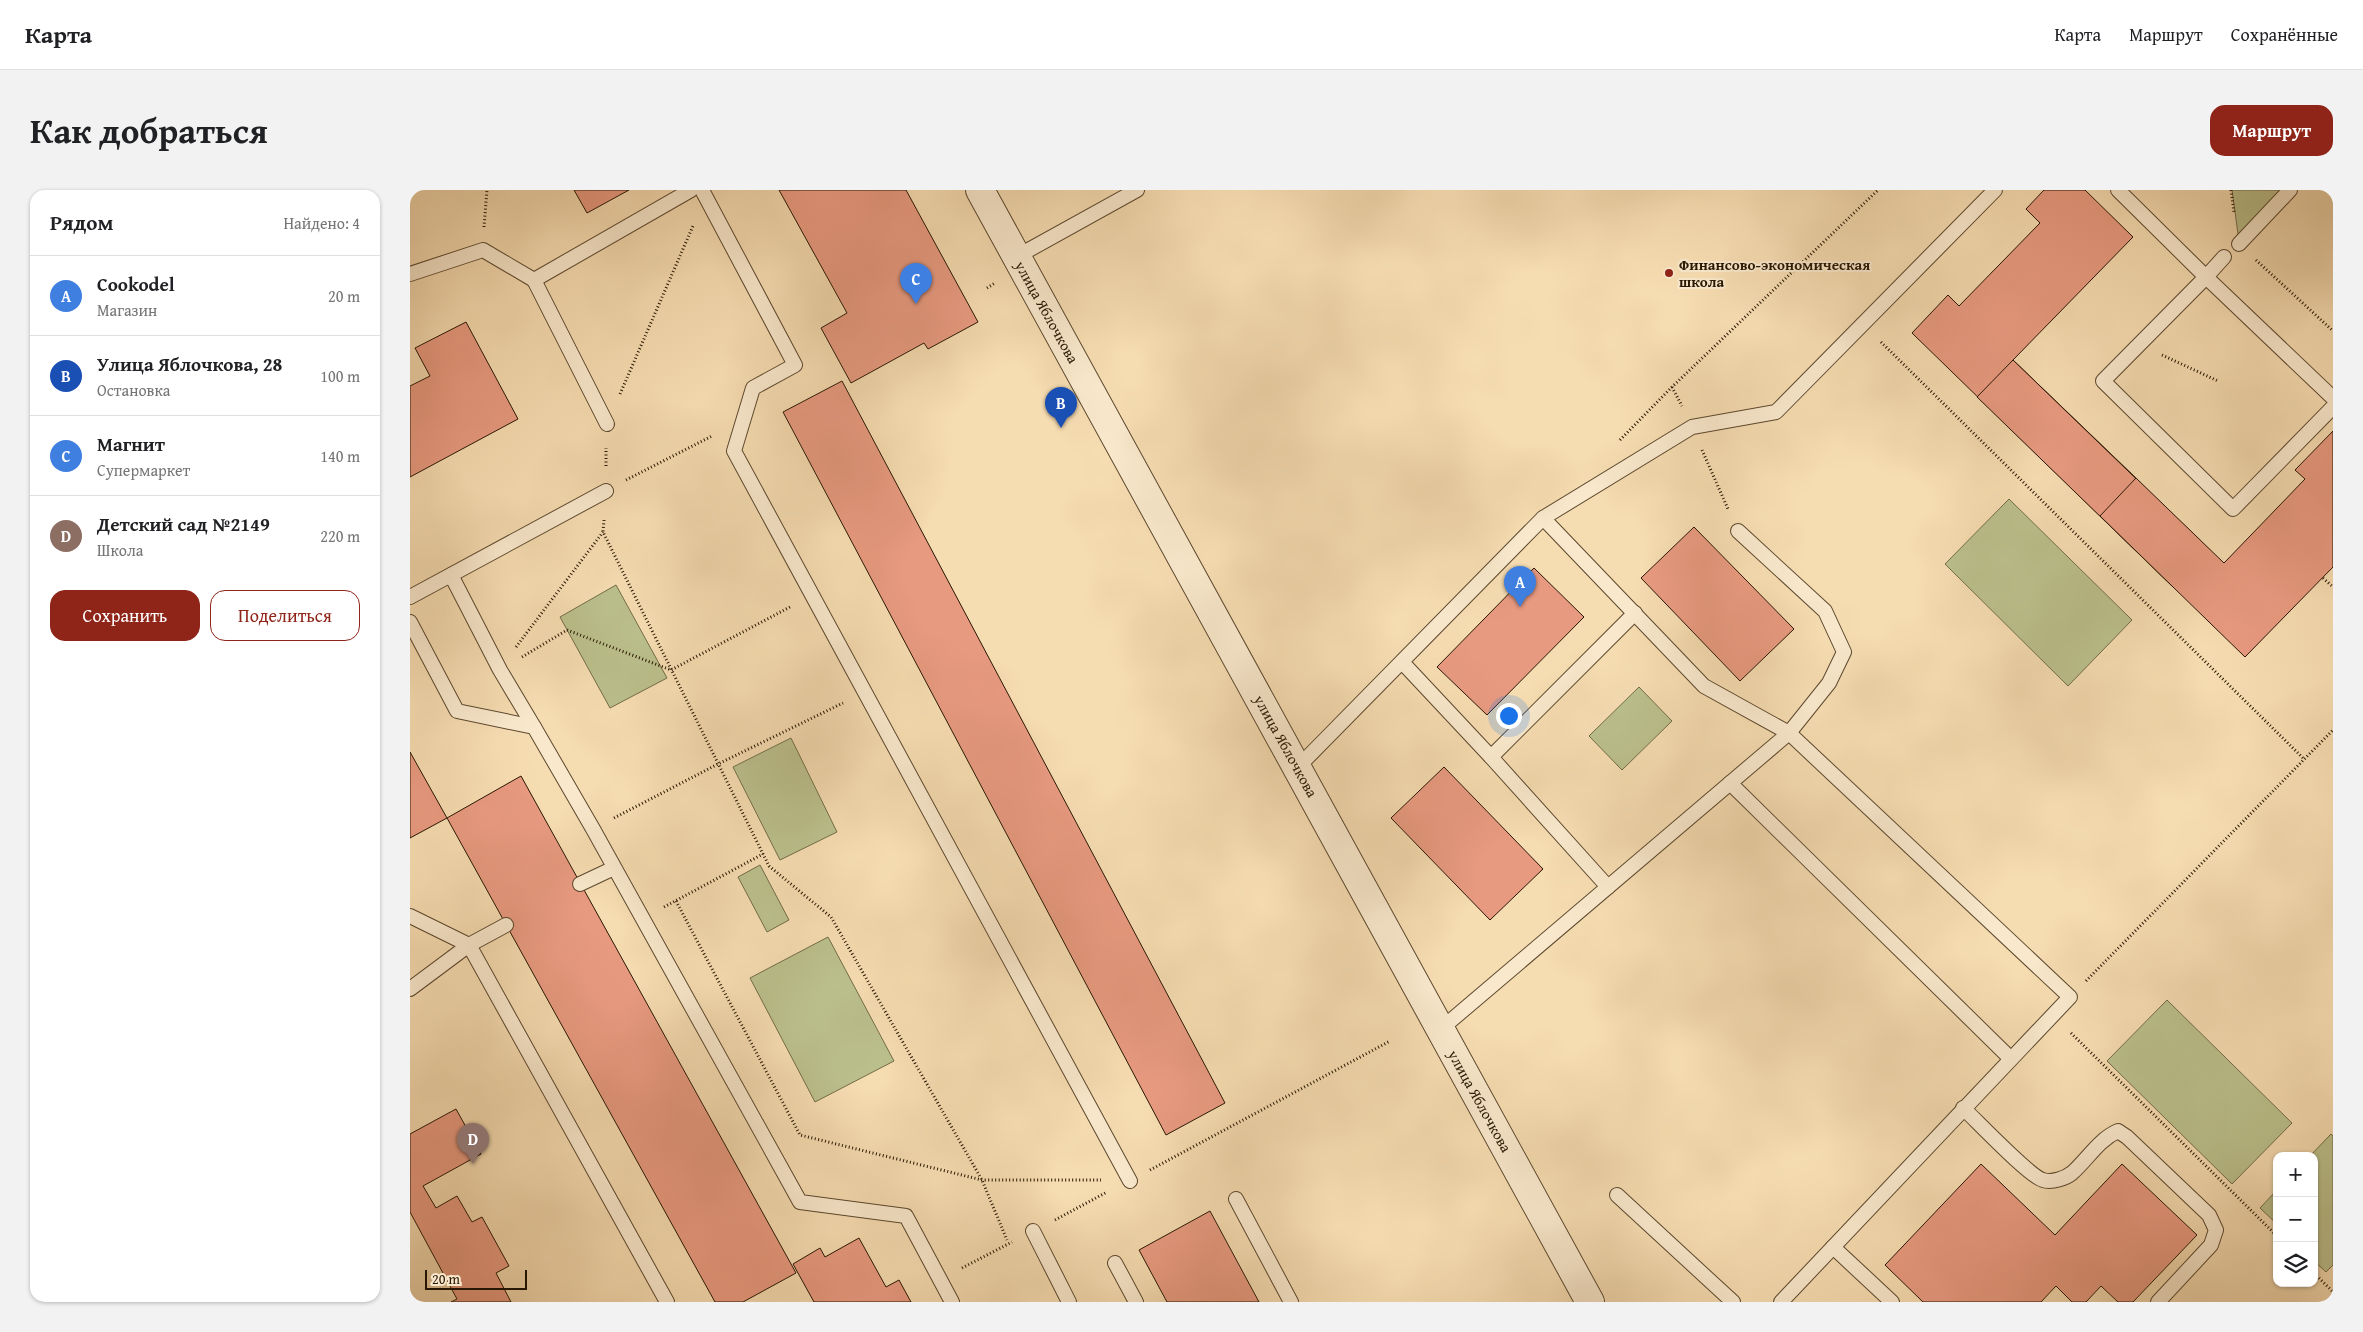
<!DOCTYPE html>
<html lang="ru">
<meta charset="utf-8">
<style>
body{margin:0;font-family:"Gentium Book Plus",serif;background:#f2f2f2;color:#202124}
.controls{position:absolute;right:15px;bottom:15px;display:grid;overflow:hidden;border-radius:10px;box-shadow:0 1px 4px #0004}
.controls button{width:45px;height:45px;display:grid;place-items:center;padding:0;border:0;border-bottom:1px solid #e0e0e0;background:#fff;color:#202124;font:25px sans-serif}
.scale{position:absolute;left:15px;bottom:12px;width:102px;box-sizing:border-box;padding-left:5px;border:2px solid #281703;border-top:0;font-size:14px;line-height:18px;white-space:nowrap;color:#281703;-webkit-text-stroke:4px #f9e8cc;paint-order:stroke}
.you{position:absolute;left:1098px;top:525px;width:18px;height:18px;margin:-12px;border:4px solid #fff;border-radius:50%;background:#1a73e8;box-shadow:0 0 0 8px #1a73e833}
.badge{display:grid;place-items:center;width:32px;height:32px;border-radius:50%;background:#8f2418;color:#fff;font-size:16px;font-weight:700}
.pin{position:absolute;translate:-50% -41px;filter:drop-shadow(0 1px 2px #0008)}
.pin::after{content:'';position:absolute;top:26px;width:18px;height:15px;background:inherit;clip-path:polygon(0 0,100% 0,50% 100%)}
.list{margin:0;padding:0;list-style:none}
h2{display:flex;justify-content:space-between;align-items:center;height:65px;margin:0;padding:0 20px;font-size:21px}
h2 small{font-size:16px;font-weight:400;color:#757577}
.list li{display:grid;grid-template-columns:32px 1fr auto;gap:15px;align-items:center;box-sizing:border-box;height:80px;padding:0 20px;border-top:1px solid #e0e0e0}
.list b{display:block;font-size:19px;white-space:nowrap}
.list p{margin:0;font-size:16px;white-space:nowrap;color:#757577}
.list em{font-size:16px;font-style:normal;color:#757577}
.actions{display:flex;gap:10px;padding:15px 20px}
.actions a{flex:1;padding:11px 0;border:1px solid #8f2418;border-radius:15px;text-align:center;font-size:18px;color:#8f2418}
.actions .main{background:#8f2418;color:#fff}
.icon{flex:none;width:28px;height:28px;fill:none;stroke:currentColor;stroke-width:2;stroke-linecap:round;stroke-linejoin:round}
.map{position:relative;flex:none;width:1923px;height:1112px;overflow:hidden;border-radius:15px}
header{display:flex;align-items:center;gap:30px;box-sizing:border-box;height:70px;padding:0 25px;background:#fff;border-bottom:1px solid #e0e0e0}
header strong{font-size:24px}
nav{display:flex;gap:28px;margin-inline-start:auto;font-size:18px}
.intro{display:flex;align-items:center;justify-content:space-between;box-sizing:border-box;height:120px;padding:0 30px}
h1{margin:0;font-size:35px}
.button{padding:12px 22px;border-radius:15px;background:#8f2418;color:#fff;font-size:18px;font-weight:700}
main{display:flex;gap:30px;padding:0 30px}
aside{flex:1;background:#fff;border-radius:15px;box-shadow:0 1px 4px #0004}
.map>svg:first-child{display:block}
.green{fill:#bbc08c;stroke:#726c48}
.building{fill:#e89a80;stroke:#281703}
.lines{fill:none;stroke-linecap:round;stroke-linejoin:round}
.service-casing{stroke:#5c482e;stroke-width:16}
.tertiary-casing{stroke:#5c482e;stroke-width:30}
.path{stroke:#281703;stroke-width:3;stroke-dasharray:1 2.5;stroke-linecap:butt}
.service{stroke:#f9e8cc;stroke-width:14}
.tertiary{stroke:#f9e8cc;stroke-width:28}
.poi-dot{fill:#8f2418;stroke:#f9e8cc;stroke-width:2}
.labels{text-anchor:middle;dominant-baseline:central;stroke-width:4;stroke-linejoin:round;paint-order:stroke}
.poi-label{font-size:15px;font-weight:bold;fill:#281703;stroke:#f9e8cc;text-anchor:start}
.street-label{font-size:15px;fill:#281703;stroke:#f9e8cc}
</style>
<header>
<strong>Карта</strong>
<nav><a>Карта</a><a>Маршрут</a><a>Сохранённые</a></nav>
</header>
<div class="intro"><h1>Как добраться</h1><a class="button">Маршрут</a></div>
<main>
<aside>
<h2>Рядом<small>Найдено: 4</small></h2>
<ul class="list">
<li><span class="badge" style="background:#3f7fe0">A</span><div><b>Cookodel</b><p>Магазин</p></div><em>20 m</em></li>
<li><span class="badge" style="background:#1a4fb4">B</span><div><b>Улица Яблочкова, 28</b><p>Остановка</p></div><em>100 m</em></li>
<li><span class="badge" style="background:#3f7fe0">C</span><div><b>Магнит</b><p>Супермаркет</p></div><em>140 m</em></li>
<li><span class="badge" style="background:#8d6e63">D</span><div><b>Детский сад №2149</b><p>Школа</p></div><em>220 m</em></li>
</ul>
<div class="actions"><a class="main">Сохранить</a><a>Поделиться</a></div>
</aside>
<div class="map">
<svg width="1923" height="1112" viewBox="0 0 1923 1112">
<rect width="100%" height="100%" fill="#f6dcb1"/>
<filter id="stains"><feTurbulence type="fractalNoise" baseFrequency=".004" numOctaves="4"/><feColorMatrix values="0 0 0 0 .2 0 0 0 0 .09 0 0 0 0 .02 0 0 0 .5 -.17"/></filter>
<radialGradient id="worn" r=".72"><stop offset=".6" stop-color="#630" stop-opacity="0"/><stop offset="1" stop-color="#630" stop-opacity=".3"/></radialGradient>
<g class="green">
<polygon points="1822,0 1877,0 1829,51"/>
<polygon points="1599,309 1722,430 1658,496 1535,374"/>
<polygon points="206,395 257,488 200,518 150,427"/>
<polygon points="1229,497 1262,531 1212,580 1179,546"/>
<polygon points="381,548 427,642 370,670 323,577"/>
<polygon points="350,675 379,730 357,742 328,687"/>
<polygon points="418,747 484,871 405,912 340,788"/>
<polygon points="1757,810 1882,933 1822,994 1697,871"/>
<polygon points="1921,944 1923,946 1923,1075 1916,1082 1904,1071 1904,966 1900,966"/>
<polygon points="1867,1000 1867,1034 1850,1018"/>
</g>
<g class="building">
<polygon points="164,0 219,0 177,23"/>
<polygon points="369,0 496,0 568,132 518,159 514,153 441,193 411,138 437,123"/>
<polygon points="1634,0 1675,0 1723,47 1603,170 1726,288 1690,326 1502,143 1538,105 1549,116 1630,33 1616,19"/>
<polygon points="56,132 108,229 0,287 0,196 20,186 5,158"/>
<polygon points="1603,170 1800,360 1764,398 1567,207"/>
<polygon points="432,191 815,913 756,945 373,222"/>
<polygon points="1923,241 1923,377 1835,467 1690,326 1726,288 1814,373 1895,289 1885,280"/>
<polygon points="1284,337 1384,439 1330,491 1231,388"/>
<polygon points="1124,378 1174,427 1077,525 1027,477"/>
<polygon points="0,562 37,628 0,648"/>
<polygon points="1034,577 1133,679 1080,730 981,628"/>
<polygon points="111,586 386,1083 333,1112 305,1112 37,628"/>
<polygon points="46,919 71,964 13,996 26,1018 47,1006 62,1032 72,1027 99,1076 86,1083 101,1112 41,1112 47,1109 0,1022 0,944"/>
<polygon points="1571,974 1645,1045 1712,974 1787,1045 1723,1112 1708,1112 1691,1096 1676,1112 1662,1112 1646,1096 1631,1112 1513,1112 1475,1075"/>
<polygon points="800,1021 849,1112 757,1112 729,1060"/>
<polygon points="449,1048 476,1097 489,1090 501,1112 404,1112 383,1074 410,1058 415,1067"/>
</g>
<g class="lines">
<defs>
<g id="service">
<polyline points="292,0 385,175 343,198 324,261 720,991"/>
<polyline points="1708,0 1796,87 1693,191 1823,319 1923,217"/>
<polyline points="1829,54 1880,0"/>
<polyline points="606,67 727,0"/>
<polyline points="1814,67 1796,87 1923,208"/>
<polyline points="0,84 73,60 124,90 281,0"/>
<polyline points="124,90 197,234"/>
<polyline points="1133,328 1282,237 1366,222 1585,0"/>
<polyline points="41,385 90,480 124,537"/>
<polyline points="0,407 196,301"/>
<polyline points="0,432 47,521 124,537 183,639 390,1012 496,1026 542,1112"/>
<polyline points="992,472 1081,567 1225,423"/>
<polyline points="1081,567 1198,697"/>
<polyline points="888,577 1133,328 1294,496 1379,543 1660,807 1371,1112"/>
<polyline points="1320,593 1600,868"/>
<polyline points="170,694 204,678"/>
<polyline points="0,726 59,755 96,735"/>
<polyline points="0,799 59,755 257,1112"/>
<polyline points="1031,839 1379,543 1419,493 1434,462 1415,421 1328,341"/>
<path d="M1553,918C1567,931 1620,987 1633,990C1642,993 1656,988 1662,983C1678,969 1688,950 1708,941L1717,947L1799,1025L1806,1040L1801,1055L1748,1112"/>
<polyline points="1207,1005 1323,1112"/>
<polyline points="826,1009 881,1112"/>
<polyline points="623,1041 659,1112"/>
<polyline points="1423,1057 1482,1112"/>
<polyline points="705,1073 726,1112"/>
</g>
<polyline id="tertiary" points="570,0 1180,1112"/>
</defs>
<use href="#service" class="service-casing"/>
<use href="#tertiary" class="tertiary-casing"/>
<g class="path">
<polyline points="1821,0 1824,22"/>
<polyline points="74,37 77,0"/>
<polyline points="1846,70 1923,141"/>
<polyline points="577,98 585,93"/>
<polyline points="1471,152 1894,569"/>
<polyline points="1752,165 1808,191"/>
<polyline points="1262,197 1272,216"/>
<polyline points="210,204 283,36"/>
<polyline points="1210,250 1262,197 1468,0"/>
<polyline points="1292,260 1318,319"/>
<polyline points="196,276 196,258"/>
<polyline points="216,290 302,246"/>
<polyline points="194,330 193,342 359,676 421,727 572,990 597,1050"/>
<polyline points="1913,388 1923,397"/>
<polyline points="106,457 193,342"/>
<polyline points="112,467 157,440 261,480 380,417"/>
<polyline points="204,628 308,574 433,513"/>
<polyline points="266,711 390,945 572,990 691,990"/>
<polyline points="254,717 353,664"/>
<polyline points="1676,791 1923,540"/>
<polyline points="1661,843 1867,1046"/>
<polyline points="740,980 980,851"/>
<polyline points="645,1030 697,1002"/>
<polyline points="552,1078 602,1052"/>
<polyline points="1904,1083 1923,1102"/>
</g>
<use href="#service" class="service"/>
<use href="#tertiary" class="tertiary"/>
</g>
<circle class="poi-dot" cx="1259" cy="83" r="5"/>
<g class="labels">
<g class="poi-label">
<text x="1269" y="74">Финансово-экономическая<tspan x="1269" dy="17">школа</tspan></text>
</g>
<g class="street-label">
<text transform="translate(637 122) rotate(61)">улица Яблочкова</text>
<text transform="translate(876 556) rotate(61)">улица Яблочкова</text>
<text transform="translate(1070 911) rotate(61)">улица Яблочкова</text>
</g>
</g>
<rect width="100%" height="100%" filter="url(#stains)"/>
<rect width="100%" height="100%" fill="url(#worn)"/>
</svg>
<div class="controls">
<button>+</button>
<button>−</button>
<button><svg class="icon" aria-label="layers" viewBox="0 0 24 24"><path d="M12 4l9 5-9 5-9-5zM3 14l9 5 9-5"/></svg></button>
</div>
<div class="scale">20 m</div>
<div class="you"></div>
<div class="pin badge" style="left:1110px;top:417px;background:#3f7fe0">A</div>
<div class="pin badge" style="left:651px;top:238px;background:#1a4fb4">B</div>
<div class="pin badge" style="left:506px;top:114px;background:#3f7fe0">C</div>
<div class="pin badge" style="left:63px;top:974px;background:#8d6e63">D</div>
</div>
</main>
